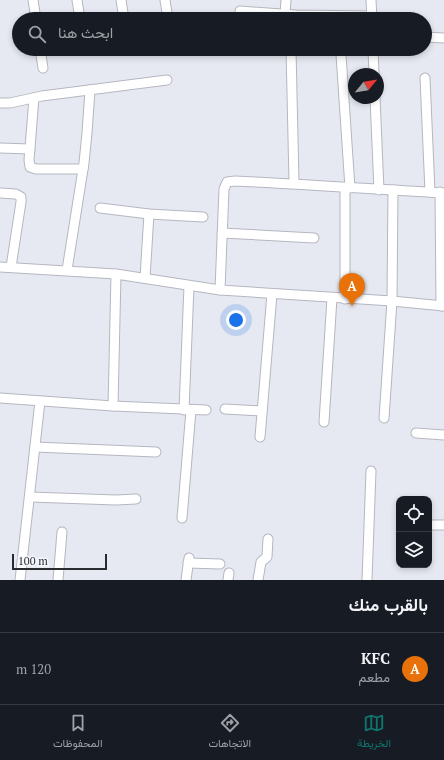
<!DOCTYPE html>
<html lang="ar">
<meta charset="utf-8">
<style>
body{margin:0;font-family:"PT Serif",Vazirmatn,serif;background:#20242c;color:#f1f3f6;direction:rtl}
.controls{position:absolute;right:12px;bottom:12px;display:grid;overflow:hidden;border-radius:8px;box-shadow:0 2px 6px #0003}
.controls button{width:36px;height:36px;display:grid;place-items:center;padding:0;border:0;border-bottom:1px solid #363941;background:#171b24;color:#f1f3f6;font:20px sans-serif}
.compass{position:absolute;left:348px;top:68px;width:36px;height:36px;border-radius:50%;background:#171b24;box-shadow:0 2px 6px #0003;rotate:60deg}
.scale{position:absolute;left:12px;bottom:10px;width:95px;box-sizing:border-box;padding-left:4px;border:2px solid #2a2b2e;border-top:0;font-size:11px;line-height:14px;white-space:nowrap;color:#2a2b2e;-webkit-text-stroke:3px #f5f7fe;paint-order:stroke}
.you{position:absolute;left:236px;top:320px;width:14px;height:14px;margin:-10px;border:3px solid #fff;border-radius:50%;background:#1a73e8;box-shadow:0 0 0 6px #1a73e833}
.badge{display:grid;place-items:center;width:26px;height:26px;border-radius:50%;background:#0f766e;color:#fff;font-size:13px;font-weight:700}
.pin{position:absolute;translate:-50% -33px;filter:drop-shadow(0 1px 2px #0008)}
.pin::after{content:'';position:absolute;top:21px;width:14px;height:12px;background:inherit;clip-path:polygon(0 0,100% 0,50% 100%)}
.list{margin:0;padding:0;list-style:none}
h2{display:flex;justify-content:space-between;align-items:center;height:52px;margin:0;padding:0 16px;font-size:17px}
h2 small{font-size:13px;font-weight:400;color:#9ea1a6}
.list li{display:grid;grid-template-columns:26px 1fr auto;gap:12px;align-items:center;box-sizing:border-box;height:72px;padding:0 16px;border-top:1px solid #363941}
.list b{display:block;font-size:15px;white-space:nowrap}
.list p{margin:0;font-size:13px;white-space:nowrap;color:#9ea1a6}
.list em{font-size:13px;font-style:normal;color:#9ea1a6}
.icon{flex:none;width:22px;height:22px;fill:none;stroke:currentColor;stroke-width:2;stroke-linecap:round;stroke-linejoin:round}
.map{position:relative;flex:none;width:444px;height:580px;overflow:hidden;direction:ltr}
.search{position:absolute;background:#171b24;box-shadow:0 2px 6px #0003;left:12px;right:12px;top:12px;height:44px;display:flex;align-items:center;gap:10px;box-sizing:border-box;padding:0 14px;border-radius:22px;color:#9ea1a6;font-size:15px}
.sheet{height:124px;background:#171b24}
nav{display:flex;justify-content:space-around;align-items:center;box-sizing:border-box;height:56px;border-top:1px solid #363941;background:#171b24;font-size:11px;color:#9ea1a6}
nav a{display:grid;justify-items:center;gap:2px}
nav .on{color:#0f766e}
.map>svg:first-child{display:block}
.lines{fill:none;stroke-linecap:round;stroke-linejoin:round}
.minor-casing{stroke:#b5b7c0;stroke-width:11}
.minor{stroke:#fff;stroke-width:9}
</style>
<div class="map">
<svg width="444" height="580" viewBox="0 0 444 580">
<rect width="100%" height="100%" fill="#e7e9f2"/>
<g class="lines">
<defs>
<g id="minor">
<polyline points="33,0 36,19"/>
<polyline points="77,0 80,19"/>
<polyline points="121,0 124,19"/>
<polyline points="165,0 168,19"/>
<polyline points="371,0 372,19"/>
<polyline points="240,11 296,15 372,16"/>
<polyline points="285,14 286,0"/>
<polyline points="425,37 444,38"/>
<polyline points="40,49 43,68"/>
<polyline points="291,49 294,183"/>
<polyline points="373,49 374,74"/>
<polyline points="341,55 350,188"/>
<polyline points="425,78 430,192"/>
<polyline points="34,98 29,160 30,167 36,169 83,169"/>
<polyline points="375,98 379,190"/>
<polyline points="0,103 10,103 42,96 167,80"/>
<polyline points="0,148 30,149"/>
<polyline points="345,188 345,299"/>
<polyline points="440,192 441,306"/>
<polyline points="0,193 16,194 21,197 21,202 11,267"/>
<polyline points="100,208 149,214 203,217"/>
<polyline points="222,233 314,238"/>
<polyline points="0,267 116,274 220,290 392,301 444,306"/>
<polyline points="67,270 84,163 87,133 90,90"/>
<polyline points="145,278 149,214"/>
<path d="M220,290L224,189L227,182L235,181C304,184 374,189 444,193"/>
<polyline points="0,398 113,406 206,410"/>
<polyline points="113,406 116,274"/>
<polyline points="225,409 262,411"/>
<polyline points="184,410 189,286"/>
<polyline points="384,418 392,301 393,190"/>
<polyline points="324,422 332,298"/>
<polyline points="416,433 444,435"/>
<polyline points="260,437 272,294"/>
<polyline points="35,447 156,452"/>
<polyline points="30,497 116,500 136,499"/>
<polyline points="182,518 191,410"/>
<polyline points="429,525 444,525"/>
<polyline points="188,563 220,564"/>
<polyline points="20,580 40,401"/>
<polyline points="58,580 62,532"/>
<polyline points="186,580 189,558"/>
<polyline points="228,580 229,573"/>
<polyline points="258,580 261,562 267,557 268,539"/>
<polyline points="367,580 371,471"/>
</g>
</defs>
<use href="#minor" class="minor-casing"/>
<use href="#minor" class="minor"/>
</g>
</svg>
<div class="controls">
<button><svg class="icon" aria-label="locate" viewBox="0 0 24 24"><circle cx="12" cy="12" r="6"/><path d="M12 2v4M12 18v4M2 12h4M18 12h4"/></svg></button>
<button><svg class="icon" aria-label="layers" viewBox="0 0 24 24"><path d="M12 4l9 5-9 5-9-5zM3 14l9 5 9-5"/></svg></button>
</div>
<svg class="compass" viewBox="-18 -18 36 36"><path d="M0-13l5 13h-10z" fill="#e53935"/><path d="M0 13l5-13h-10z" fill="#9ea1a6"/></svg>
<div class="scale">100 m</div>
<div class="you"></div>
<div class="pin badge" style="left:352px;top:306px;background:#e8710a">A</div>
<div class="search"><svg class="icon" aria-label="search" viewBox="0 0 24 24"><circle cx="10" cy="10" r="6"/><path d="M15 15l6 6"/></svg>ابحث هنا</div>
</div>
<section class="sheet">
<h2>بالقرب منك<small></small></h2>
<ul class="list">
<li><span class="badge" style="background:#e8710a">A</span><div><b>KFC</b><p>مطعم</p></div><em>120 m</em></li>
</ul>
</section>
<nav>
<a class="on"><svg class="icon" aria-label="map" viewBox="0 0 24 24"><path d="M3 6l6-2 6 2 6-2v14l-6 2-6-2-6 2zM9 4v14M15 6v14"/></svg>الخريطة</a>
<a><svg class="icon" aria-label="directions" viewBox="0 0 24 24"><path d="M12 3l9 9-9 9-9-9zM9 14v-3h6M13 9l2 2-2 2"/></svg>الاتجاهات</a>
<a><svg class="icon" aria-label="saved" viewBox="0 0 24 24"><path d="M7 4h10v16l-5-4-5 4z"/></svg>المحفوظات</a>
</nav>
